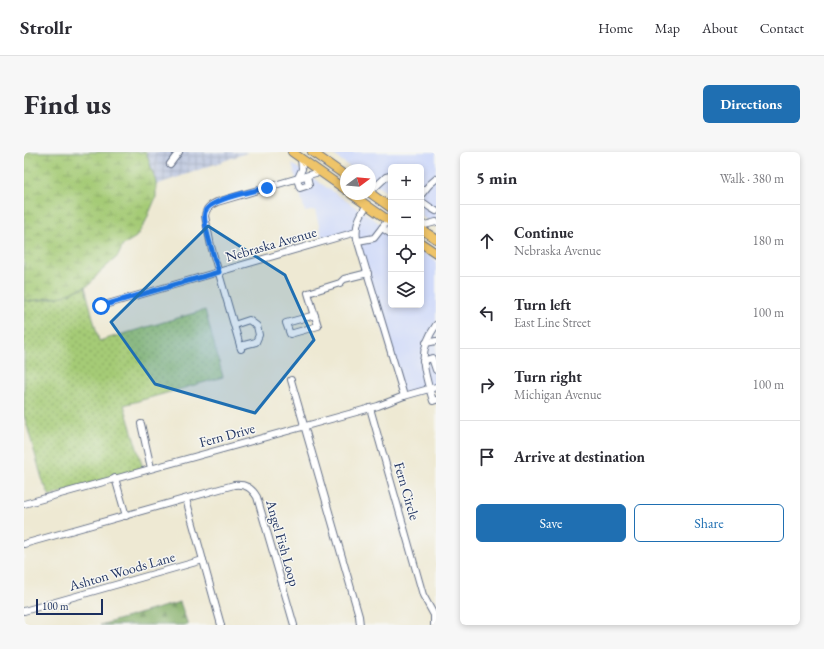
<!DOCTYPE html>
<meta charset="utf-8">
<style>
body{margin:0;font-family:"EB Garamond",serif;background:#f7f7f7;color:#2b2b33}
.controls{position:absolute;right:12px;top:12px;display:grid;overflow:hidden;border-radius:6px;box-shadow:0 2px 6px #0003}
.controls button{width:36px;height:36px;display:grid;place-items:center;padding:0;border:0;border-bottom:1px solid #e1e1e2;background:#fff;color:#2b2b33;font:20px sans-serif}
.compass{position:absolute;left:316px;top:12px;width:36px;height:36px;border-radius:50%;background:#fff;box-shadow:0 2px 6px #0003;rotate:74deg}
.scale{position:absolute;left:12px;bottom:10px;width:67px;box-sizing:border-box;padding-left:4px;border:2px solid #1b2f5e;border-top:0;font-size:11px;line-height:14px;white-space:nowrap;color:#1b2f5e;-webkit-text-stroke:3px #f6f6f2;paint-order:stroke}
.stop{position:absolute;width:12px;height:12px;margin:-9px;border:3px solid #1a73e8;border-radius:50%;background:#fff}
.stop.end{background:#1a73e8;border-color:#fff;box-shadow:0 1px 4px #0008}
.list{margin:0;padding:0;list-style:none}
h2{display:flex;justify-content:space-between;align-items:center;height:52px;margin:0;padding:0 16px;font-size:17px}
h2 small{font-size:13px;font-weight:400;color:#7c7c81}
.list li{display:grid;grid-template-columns:26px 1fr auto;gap:12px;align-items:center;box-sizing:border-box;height:72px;padding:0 16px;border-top:1px solid #e1e1e2}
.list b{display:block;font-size:15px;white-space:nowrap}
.list p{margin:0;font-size:13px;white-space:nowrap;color:#7c7c81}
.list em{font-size:13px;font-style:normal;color:#7c7c81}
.actions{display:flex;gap:8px;padding:12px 16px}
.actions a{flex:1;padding:9px 0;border:1px solid #1f6fb2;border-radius:6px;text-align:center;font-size:14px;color:#1f6fb2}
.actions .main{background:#1f6fb2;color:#fff}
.icon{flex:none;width:22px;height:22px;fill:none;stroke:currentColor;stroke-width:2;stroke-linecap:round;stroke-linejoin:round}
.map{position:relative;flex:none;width:412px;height:473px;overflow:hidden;border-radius:6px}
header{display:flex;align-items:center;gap:24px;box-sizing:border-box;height:56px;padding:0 20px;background:#fff;border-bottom:1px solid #e1e1e2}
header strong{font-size:19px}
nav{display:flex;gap:22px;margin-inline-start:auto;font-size:14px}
.intro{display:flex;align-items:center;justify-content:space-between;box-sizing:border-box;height:96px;padding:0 24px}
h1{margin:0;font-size:28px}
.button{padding:10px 18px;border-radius:6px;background:#1f6fb2;color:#fff;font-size:14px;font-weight:700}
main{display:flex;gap:24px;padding:0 24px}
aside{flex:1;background:#fff;border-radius:6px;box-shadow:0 2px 6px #0003}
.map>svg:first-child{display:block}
.built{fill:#d0daf9}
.industrial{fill:url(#industrial-grid)}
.grass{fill:url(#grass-dots);stroke:#607d6a}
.forest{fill:url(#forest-firs);stroke:#506f62}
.wetland{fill:url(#wetland-marsh);stroke:#607d6a}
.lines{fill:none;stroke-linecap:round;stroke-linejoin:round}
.minor-casing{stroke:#657087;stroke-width:8}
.major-casing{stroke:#657087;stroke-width:10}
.minor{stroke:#fff;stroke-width:6}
.major{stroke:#efc469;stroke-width:8}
.route{stroke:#1a73e8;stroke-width:5}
.marked{fill:#1f6fb2;fill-opacity:0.2;stroke:#1f6fb2;stroke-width:3;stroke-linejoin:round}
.labels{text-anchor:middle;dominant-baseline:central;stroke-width:3;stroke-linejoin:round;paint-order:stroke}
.street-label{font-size:14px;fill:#1b2f5e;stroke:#f6f6f2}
</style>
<header>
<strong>Strollr</strong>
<nav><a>Home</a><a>Map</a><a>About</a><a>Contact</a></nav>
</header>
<div class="intro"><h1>Find us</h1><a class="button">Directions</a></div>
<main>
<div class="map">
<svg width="412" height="473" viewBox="0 0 412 473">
<defs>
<pattern id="industrial-grid" width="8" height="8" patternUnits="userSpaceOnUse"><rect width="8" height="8" fill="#bac4de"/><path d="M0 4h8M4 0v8" fill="none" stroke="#96a0b7"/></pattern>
<pattern id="grass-dots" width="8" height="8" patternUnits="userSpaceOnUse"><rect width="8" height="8" fill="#a5cb76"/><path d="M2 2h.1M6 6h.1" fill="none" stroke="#86a564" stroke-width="1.8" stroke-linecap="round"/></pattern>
<pattern id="forest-firs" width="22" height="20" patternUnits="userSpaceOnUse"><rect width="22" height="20" fill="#84af67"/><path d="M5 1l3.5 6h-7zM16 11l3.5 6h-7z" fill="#6b8f58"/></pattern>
<pattern id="wetland-marsh" width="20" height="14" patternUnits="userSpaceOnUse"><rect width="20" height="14" fill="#a5cb76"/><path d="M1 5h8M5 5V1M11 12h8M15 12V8" fill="none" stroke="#86a564"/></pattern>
</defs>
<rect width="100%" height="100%" fill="#f6f6f2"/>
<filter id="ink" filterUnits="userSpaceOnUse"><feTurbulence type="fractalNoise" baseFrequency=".025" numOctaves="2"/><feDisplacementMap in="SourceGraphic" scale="8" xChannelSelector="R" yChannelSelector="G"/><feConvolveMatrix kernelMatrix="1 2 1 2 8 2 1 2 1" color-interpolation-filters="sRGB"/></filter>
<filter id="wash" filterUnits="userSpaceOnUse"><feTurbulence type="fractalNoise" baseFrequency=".012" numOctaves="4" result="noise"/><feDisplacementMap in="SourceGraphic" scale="16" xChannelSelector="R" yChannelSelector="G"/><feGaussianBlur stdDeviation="0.9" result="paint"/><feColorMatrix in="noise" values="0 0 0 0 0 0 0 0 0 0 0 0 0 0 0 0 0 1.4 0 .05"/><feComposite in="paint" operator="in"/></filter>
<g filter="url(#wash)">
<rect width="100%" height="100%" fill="#eee9d3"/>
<g class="built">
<polygon points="306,0 412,0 412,74 397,64 397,15 367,15 367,43 346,29 346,18 330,18"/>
<polygon points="268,12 367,79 367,153 397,153 397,99 412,109 412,237 380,246 333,95 329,86 323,83 299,89 291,58 281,60"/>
</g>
<polygon class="industrial" points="122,0 225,0 132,33"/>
<path class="grass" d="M61,135L75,189L181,158L199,225L100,253L119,316L26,344L19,330L0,263V148C21,151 42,143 61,135Z"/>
<polygon class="forest" points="156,450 164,473 76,473"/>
<polygon class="wetland" points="0,0 122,0 132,30 132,45 121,71 112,85 99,93 94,104 74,122 65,133 39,144 6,149 0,148"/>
</g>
<g filter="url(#ink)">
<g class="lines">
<defs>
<g id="minor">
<polyline points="146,12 155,0"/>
<polyline points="274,26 278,17 277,6"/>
<polyline points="273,27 276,36 285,33 283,24"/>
<polyline points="346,40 362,25 366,24 367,25"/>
<polyline points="397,43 405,33 412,27"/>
<polyline points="397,49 407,56 412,59"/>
<path d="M343,53C335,65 331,73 333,87L380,244"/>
<polyline points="397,74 412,70"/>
<polyline points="358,76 367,82"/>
<polyline points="334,89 350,86 364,68"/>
<polyline points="77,154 332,80"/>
<polyline points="291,163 262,171 266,182 294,174 284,141 316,131 320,127 344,121"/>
<polyline points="210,173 225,168 233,174 235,183 232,190 216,194"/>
<path d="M412,173C392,202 400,218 409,249L412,248"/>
<polyline points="402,191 412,189"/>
<path d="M217,197L187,94L181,64C182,56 186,53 193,50L295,20"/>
<polyline points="399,209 408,206 412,218"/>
<polyline points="267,228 335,464 336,473"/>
<polyline points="346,256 399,443 410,463 410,473"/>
<polyline points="117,272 127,316"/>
<polyline points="91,326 102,364"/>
<polyline points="162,347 197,473"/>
<polyline points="0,352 354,254 380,244 412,235"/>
<path d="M0,392L210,333C221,332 227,335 233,345L270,473"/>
<polyline points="0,459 179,408"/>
</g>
<g id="major">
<polyline points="268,0 322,38"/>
<polyline points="288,0 322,24"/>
<polyline points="346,41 367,56"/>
<polyline points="327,42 367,70"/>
<polyline points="397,77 412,87"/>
<polyline points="397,91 412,101"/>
</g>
</defs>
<use href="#minor" class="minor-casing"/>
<use href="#major" class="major-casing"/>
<use href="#minor" class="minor"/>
<use href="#major" class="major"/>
</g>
</g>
<g class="lines" filter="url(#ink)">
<path class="route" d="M77,154L195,120C191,108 178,71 181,60C185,47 230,39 243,36"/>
</g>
<path class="marked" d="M184,74L261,123L290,188L231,261L131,232L87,170Z"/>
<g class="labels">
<g class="street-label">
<text transform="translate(247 92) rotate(-16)">Nebraska Avenue</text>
<text transform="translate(203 283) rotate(-15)">Fern Drive</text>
<text transform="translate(383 339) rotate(74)">Fern Circle</text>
<text transform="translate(259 391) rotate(74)">Angel Fish Loop</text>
<text transform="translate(98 419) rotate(-16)">Ashton Woods Lane</text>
</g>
</g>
</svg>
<div class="controls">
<button>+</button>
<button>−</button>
<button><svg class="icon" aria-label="locate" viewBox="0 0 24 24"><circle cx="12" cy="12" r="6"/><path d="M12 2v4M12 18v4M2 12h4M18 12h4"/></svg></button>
<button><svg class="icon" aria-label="layers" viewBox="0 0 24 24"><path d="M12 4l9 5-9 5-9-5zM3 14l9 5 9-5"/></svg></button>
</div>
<svg class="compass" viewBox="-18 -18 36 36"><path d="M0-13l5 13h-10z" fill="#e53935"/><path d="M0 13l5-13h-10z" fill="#7c7c81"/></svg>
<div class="scale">100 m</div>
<div class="stop" style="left:77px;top:154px"></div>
<div class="stop end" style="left:243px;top:36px"></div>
</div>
<aside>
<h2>5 min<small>Walk · 380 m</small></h2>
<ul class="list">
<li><svg class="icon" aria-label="ahead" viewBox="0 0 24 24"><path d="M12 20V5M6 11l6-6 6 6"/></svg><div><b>Continue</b><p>Nebraska Avenue</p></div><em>180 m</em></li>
<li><svg class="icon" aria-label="left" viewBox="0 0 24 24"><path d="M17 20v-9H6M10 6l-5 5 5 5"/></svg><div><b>Turn left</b><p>East Line Street</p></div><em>100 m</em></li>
<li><svg class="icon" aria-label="right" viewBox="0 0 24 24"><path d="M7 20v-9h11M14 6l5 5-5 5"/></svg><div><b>Turn right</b><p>Michigan Avenue</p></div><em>100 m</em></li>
<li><svg class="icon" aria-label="arrive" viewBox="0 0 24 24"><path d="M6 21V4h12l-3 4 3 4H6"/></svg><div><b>Arrive at destination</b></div></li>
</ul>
<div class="actions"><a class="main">Save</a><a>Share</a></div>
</aside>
</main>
